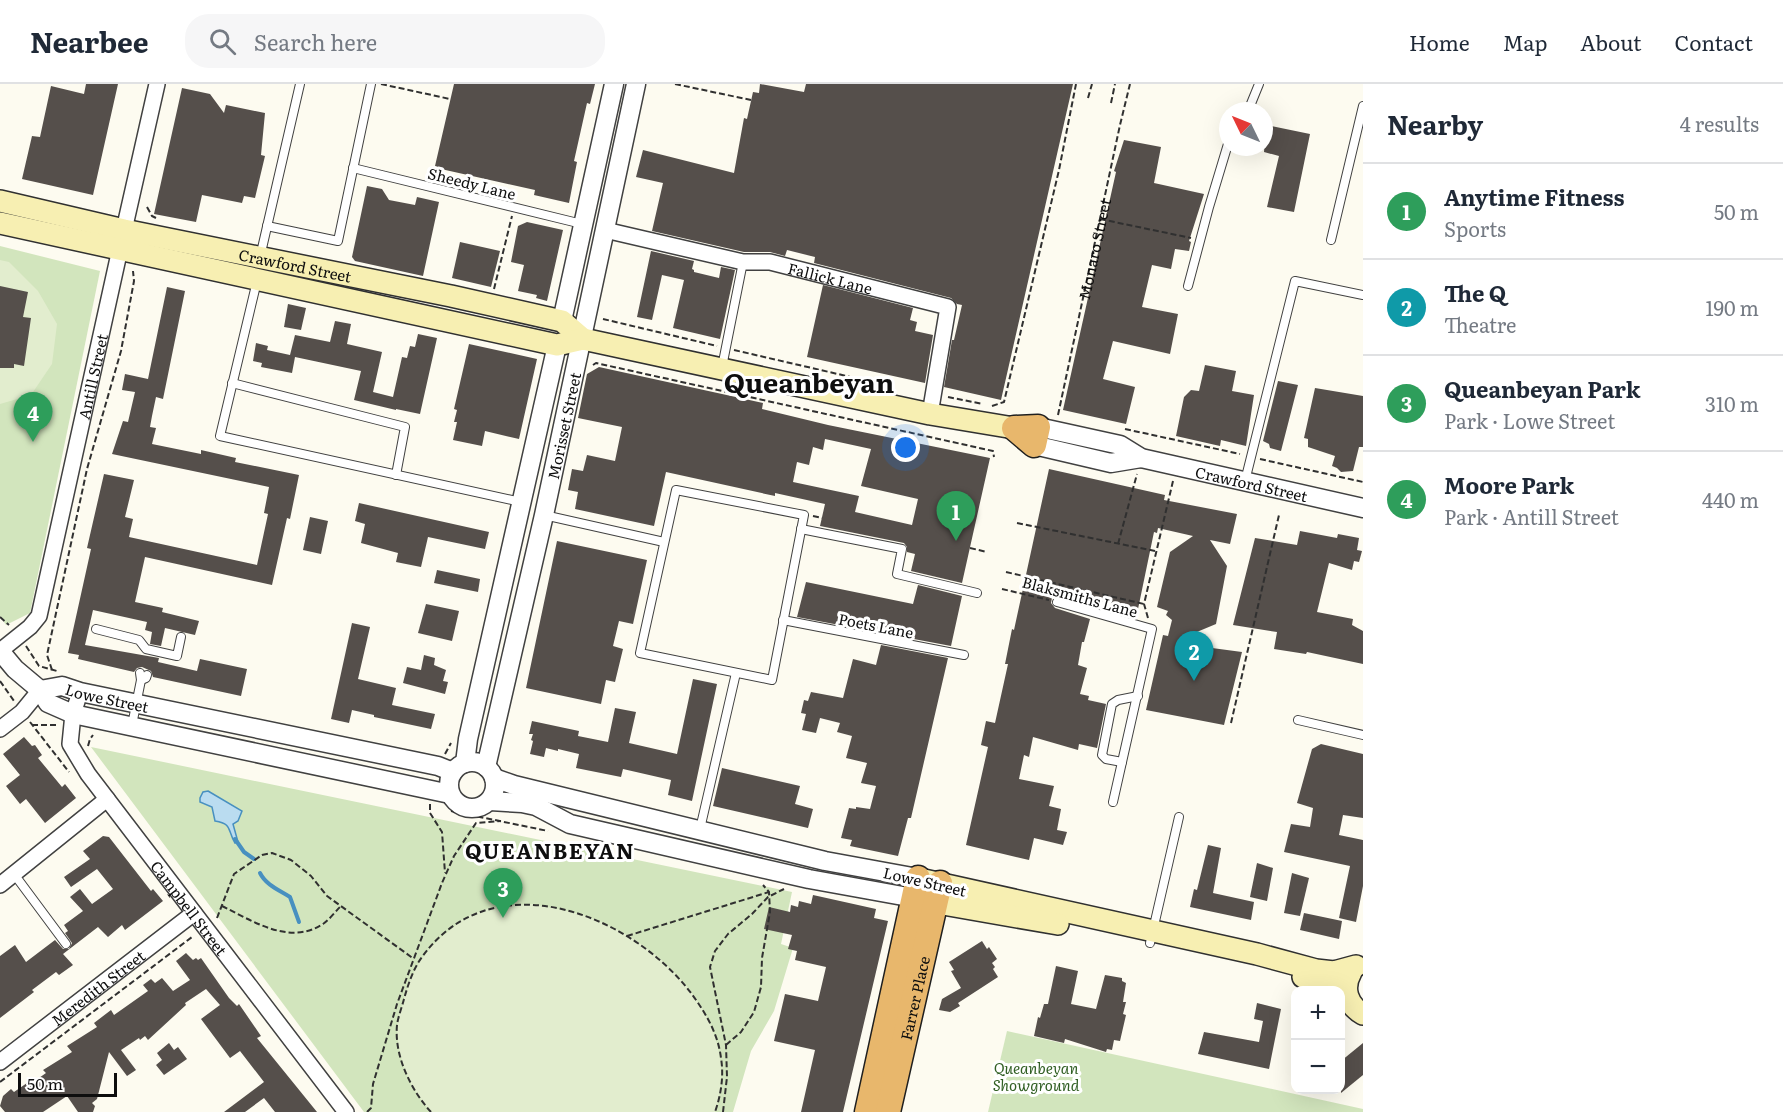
<!DOCTYPE html>
<meta charset="utf-8">
<style>
body{margin:0;font-family:Literata,serif;background:#f6f6f7;color:#1f2937}
.controls{position:absolute;right:18px;bottom:18px;display:grid;overflow:hidden;border-radius:12px;box-shadow:0 6px 24px #0002}
.controls button{width:54px;height:54px;display:grid;place-items:center;padding:0;border:0;border-bottom:2px solid #e0e1e3;background:#fff;color:#1f2937;font:30px sans-serif}
.compass{position:absolute;left:1219px;top:18px;width:54px;height:54px;border-radius:50%;background:#fff;box-shadow:0 6px 24px #0002;rotate:313deg}
.scale{position:absolute;left:18px;bottom:15px;width:99px;box-sizing:border-box;padding-left:6px;border:3px solid #0e0e0e;border-top:0;font-size:16px;line-height:21px;white-space:nowrap;color:#0e0e0e;-webkit-text-stroke:4px #fff;paint-order:stroke}
.you{position:absolute;left:906px;top:364px;width:21px;height:21px;margin:-15px;border:4px solid #fff;border-radius:50%;background:#1a73e8;box-shadow:0 0 0 9px #1a73e833}
.badge{display:grid;place-items:center;width:39px;height:39px;border-radius:50%;background:#7c3aed;color:#fff;font-size:20px;font-weight:700}
.pin{position:absolute;translate:-50% -50px;filter:drop-shadow(0 2px 3px #0008)}
.pin::after{content:'';position:absolute;top:32px;width:21px;height:18px;background:inherit;clip-path:polygon(0 0,100% 0,50% 100%)}
.list{margin:0;padding:0;list-style:none}
h2{display:flex;justify-content:space-between;align-items:center;height:78px;margin:0;padding:0 24px;font-size:26px}
h2 small{font-size:20px;font-weight:400;color:#747a83}
.list li{display:grid;grid-template-columns:39px 1fr auto;gap:18px;align-items:center;box-sizing:border-box;height:96px;padding:0 24px;border-top:2px solid #e0e1e3}
.list b{display:block;font-size:22px;white-space:nowrap}
.list p{margin:0;font-size:20px;white-space:nowrap;color:#747a83}
.list em{font-size:20px;font-style:normal;color:#747a83}
.icon{flex:none;width:33px;height:33px;fill:none;stroke:currentColor;stroke-width:2;stroke-linecap:round;stroke-linejoin:round}
.map{position:relative;flex:none;width:1363px;height:1028px;overflow:hidden}
header{display:flex;align-items:center;gap:36px;box-sizing:border-box;height:84px;padding:0 30px;background:#fff;border-bottom:2px solid #e0e1e3}
header strong{font-size:28px}
nav{display:flex;gap:33px;margin-inline-start:auto;font-size:21px}
.search{width:420px;height:54px;background:#f6f6f7;display:flex;align-items:center;gap:15px;box-sizing:border-box;padding:0 21px;border-radius:24px;color:#747a83;font-size:22px}
main{display:flex}
aside{flex:1;background:#fff}
.map>svg:first-child{display:block}
.green{fill:#d2e5bd}
.pitch{fill:#e2edce}
.water{fill:#badcf0;stroke:#4890c0;stroke-width:1.5}
.lines{fill:none;stroke-linecap:round;stroke-linejoin:round}
.stream{stroke:#4890c0;stroke-width:4}
.building{fill:#554f4b;fill-rule:evenodd}
.service-casing{stroke:#414141;stroke-width:10}
.minor-casing{stroke:#414141;stroke-width:18}
.tertiary-casing{stroke:#414141;stroke-width:21}
.secondary-casing{stroke:#303030;stroke-width:24}
.trunk-casing{stroke:#1f1f1f;stroke-width:27}
.path{stroke:#303030;stroke-width:2;stroke-dasharray:6 3;stroke-linecap:butt}
.service{stroke:#fff;stroke-width:8}
.minor{stroke:#fff;stroke-width:15}
.tertiary{stroke:#fff;stroke-width:18}
.secondary{stroke:#f7efb2;stroke-width:21}
.trunk{stroke:#e8b76c;stroke-width:24}
.labels{text-anchor:middle;dominant-baseline:central;stroke-width:6;stroke-linejoin:round;paint-order:stroke}
.street-label{font-size:15px;fill:#0e0e0e;stroke:#fff}
.park-label{font-size:15px;font-style:italic;fill:#315f24;stroke:#fff}
.district-label{font-size:21px;font-weight:bold;letter-spacing:1.5px;fill:#0e0e0e;stroke:#fff}
.town-label{font-size:27px;font-weight:bold;fill:#0e0e0e;stroke:#fff}
</style>
<header>
<strong>Nearbee</strong>
<div class="search"><svg class="icon" aria-label="search" viewBox="0 0 24 24"><circle cx="10" cy="10" r="6"/><path d="M15 15l6 6"/></svg>Search here</div>
<nav><a>Home</a><a>Map</a><a>About</a><a>Contact</a></nav>
</header>
<main>
<div class="map">
<svg width="1363" height="1028" viewBox="0 0 1363 1028">
<rect width="100%" height="100%" fill="#fdfbf0"/>
<g class="green">
<polygon points="0,162 100,187 30,529 6,541 0,532"/>
<polygon points="91,663 792,808 781,860 793,864 774,927 751,967 733,1028 364,1028"/>
<polygon points="1007,947 1363,1025 1363,1028 988,1028"/>
</g>
<g class="pitch">
<polygon points="0,176 9,178 38,207 57,240 52,280 31,311 0,320"/>
<path d="M532,820C553,824 573,827 594,835C669,864 743,943 715,1028H431C410,1004 398,977 397,945C397,937 400,929 402,922C411,887 424,865 454,843C458,839 463,834 469,832C488,822 510,821 532,820Z"/>
</g>
<path class="water" d="M208,707L242,727L238,737L233,740L238,758L235,759C227,746 233,740 215,737L212,723L200,718V714L203,708Z"/>
<g class="lines">
<g class="stream">
<polyline points="235,755 244,768 254,775"/>
<path d="M260,789C266,801 279,806 290,813L299,838"/>
</g>
</g>
<g class="building">
<polygon points="86,0 118,0 93,111 22,95 32,52 40,53 51,2 84,10"/>
<polygon points="454,0 595,0 590,20 587,19 574,77 577,78 569,119 534,111 535,106 441,85 441,84 435,82"/>
<polygon points="760,0 804,8 806,0 1073,0 1001,316 944,303 952,256 954,256 962,221 957,220 951,214 814,179 815,173 787,166 785,172 770,168 744,168 652,147 663,99 636,93 643,66 734,89 744,34 747,35 753,8 759,9"/>
<polygon points="182,4 210,10 224,29 226,21 265,29 261,71 265,72 255,114 244,112 242,119 202,111 196,138 154,130"/>
<polygon points="1266,41 1310,50 1294,128 1267,123 1279,72 1264,68"/>
<polygon points="1124,56 1161,63 1154,99 1204,110 1189,157 1191,158 1189,167 1175,165 1171,185 1152,181 1142,223 1178,230 1170,270 1113,257 1103,295 1135,303 1126,340 1063,326 1116,88 1114,87"/>
<polygon points="367,102 382,105 389,116 415,121 417,113 439,118 423,192 355,177 352,173"/>
<polygon points="527,138 563,146 547,217 536,214 537,211 518,207 524,181 511,178 518,142"/>
<polygon points="460,158 500,167 491,203 452,194"/>
<polygon points="651,167 694,177 692,185 694,186 694,188 719,194 721,183 735,186 720,255 673,244 684,196 662,191 652,236 637,233"/>
<polygon points="823,201 913,224 910,236 917,238 915,247 933,251 925,299 807,273"/>
<polygon points="0,202 28,208 23,233 31,234 24,282 14,280 14,284 0,284"/>
<polygon points="167,203 185,207 163,315 156,313 152,332 150,343 156,344 152,360 201,370 201,366 236,374 235,378 299,391 290,435 287,434 272,501 145,473 135,518 163,524 162,528 199,537 195,551 165,544 161,562 150,560 152,548 145,546 147,538 93,526 85,561 159,574 158,578 197,587 200,575 247,585 241,612 153,593 151,587 142,583 137,584 134,588 78,575 79,571 68,569 91,465 87,464 104,390 134,396 125,433 133,435 129,453 257,481 268,430 264,429 269,403 112,370 123,337 128,338 135,308 122,306 125,290 148,295"/>
<polygon points="288,220 306,224 301,246 284,243"/>
<polygon points="335,237 351,240 347,260 382,268 373,308 393,313 402,273 407,274 410,262 415,263 418,250 437,254 420,330 396,325 396,326 354,316 361,287 295,273 292,289 261,283 262,279 253,277 256,259 268,262 267,266 290,271 295,251 330,258"/>
<polygon points="469,260 537,275 519,355 485,347 482,362 453,356 457,338 454,338 457,326 454,325"/>
<polygon points="1205,281 1236,287 1232,307 1254,311 1246,362 1221,356 1220,362 1176,352 1184,313 1191,306 1199,307"/>
<path d="M599,283L763,319L762,325L828,341L990,374L962,499L911,487L915,470L907,468V463L904,459L820,442L825,420L775,409V412L666,388L654,442L575,425L578,408L568,406L572,385L583,387L587,371L615,377L622,343L578,334L587,290ZM825,355L871,365L861,402L918,415L912,441L855,428L859,412L793,398L797,378L809,381L813,363L823,366Z"/>
<polygon points="1278,297 1298,301 1281,367 1270,364 1269,360 1263,357"/>
<polygon points="1315,304 1363,312 1363,363 1359,363 1353,387 1341,388 1337,384 1332,382 1335,372 1308,363 1308,355 1304,354"/>
<polygon points="1049,385 1165,411 1164,416 1237,430 1230,460 1210,456 1227,482 1216,540 1180,555 1212,561 1212,564 1242,568 1224,641 1146,626 1163,551 1168,552 1172,536 1166,531 1168,527 1157,523 1170,468 1193,452 1158,444 1157,449 1154,448 1138,525 1083,513 1081,519 1059,512 1052,514 1051,519 1055,524 1090,535 1084,558 1082,558 1078,581 1087,584 1080,610 1089,612 1088,616 1106,620 1097,664 1079,660 1078,666 1033,653 1029,673 1024,671 1019,695 1054,702 1049,722 1061,725 1057,746 1067,748 1063,761 1034,754 1029,776 966,761 988,663 981,661 986,637 995,639 1008,580 1005,580 1012,545 1014,546"/>
<polygon points="359,419 489,448 485,465 428,453 421,483 396,478 398,469 361,459 365,440 355,437"/>
<polygon points="310,433 328,437 321,470 303,466"/>
<polygon points="1300,447 1337,454 1338,450 1359,454 1357,466 1362,467 1359,478 1354,477 1352,486 1329,479 1317,528 1353,535 1352,541 1363,547 1363,580 1307,568 1306,570 1274,565 1277,548 1233,541 1255,454 1297,461"/>
<polygon points="557,457 647,476 633,540 619,537 613,562 623,565 615,598 606,596 601,620 526,604"/>
<polygon points="437,486 480,495 478,508 434,499"/>
<polygon points="806,498 913,520 918,501 962,512 951,562 797,533"/>
<polygon points="426,520 459,527 452,557 418,549"/>
<polygon points="352,539 370,543 358,595 396,604 392,621 435,630 431,645 374,633 374,631 352,626 349,639 331,635"/>
<polygon points="881,561 948,574 911,734 908,734 898,772 850,762 852,756 841,754 849,724 856,725 856,723 870,725 876,702 861,699 867,679 846,674 852,652 837,648 840,639 820,634 816,649 802,646 806,630 801,629 804,616 808,617 811,608 843,614 853,575 876,581"/>
<polygon points="424,571 435,574 434,581 446,586 443,597 448,598 445,610 403,599 407,583 421,586"/>
<polygon points="693,595 717,600 692,717 668,711 671,696 623,685 621,693 576,684 579,670 558,665 558,667 546,664 544,673 530,670 533,657 531,656 533,650 529,650 532,637 579,647 578,652 608,658 615,624 636,628 629,659 677,670"/>
<polygon points="24,653 32,662 35,661 42,671 38,674 62,703 65,700 76,714 45,739 26,715 20,720 6,702 20,691 3,670"/>
<polygon points="1321,660 1363,670 1363,734 1343,731 1339,751 1363,756 1363,802 1356,838 1339,834 1350,782 1284,768 1291,740 1310,743 1313,724 1297,719 1312,665"/>
<polygon points="722,684 800,702 795,720 813,725 808,744 713,722"/>
<polygon points="103,752 109,753 151,807 153,805 163,817 125,846 122,841 108,853 98,843 63,870 73,881 59,891 56,888 32,906 34,908 0,934 0,872 15,861 26,878 55,856 63,865 69,865 72,859 65,849 68,847 64,841 83,827 70,813 80,805 92,820 113,805 97,785 71,803 64,793 90,775 83,767"/>
<polygon points="1208,761 1221,764 1213,809 1254,818 1251,836 1190,823 1194,805 1197,806"/>
<polygon points="1257,779 1273,784 1267,817 1250,813"/>
<polygon points="1292,789 1309,794 1300,832 1284,829"/>
<polygon points="813,811 876,825 874,834 888,837 843,1028 801,1028 815,966 774,957 785,910 818,917 826,883 795,876 797,867 788,865 792,851 764,845 769,823 790,828 791,821 798,823 799,817 811,820"/>
<polygon points="1304,829 1342,837 1339,855 1300,846"/>
<polygon points="982,857 987,865 989,863 997,875 992,879 995,883 993,885 998,893 958,919 960,922 950,928 939,926 942,915 961,904 951,887 954,886 949,878"/>
<polygon points="186,869 193,876 196,874 198,876 201,874 229,914 237,922 239,920 261,952 257,954 317,1028 275,1028 264,1014 245,1028 224,1028 264,998 240,967 230,974 201,935 220,921 206,905 185,919 186,921 148,956 145,952 140,956 139,954 121,966 136,986 127,992 109,968 97,1015 92,1019 95,1022 93,1028 78,1028 67,1012 43,1028 5,1028 0,1022 3,1012 11,1005 14,1008 27,999 29,1001 46,989 43,986 72,968 67,962 97,943 94,939 111,926 114,931 148,907 143,901 151,895 155,899 162,894 173,907 190,896 176,877"/>
<polygon points="1056,882 1078,887 1071,920 1096,925 1105,891 1122,894 1122,897 1126,899 1123,918 1126,918 1123,930 1126,931 1120,957 1114,956 1112,966 1107,965 1106,968 1065,955 1064,959 1034,952 1038,933 1040,934 1044,920 1048,920"/>
<polygon points="1257,919 1281,925 1269,985 1198,970 1204,948 1259,958 1263,937 1254,935"/>
<polygon points="169,959 174,966 178,963 187,975 164,991 156,981 162,976 157,969"/>
<polygon points="1363,959 1363,991 1341,1009 1341,977"/>
</g>
<g class="lines">
<defs>
<g id="service">
<polyline points="1248,27 1259,0"/>
<polyline points="353,84 582,140"/>
<polyline points="267,142 338,157 371,0"/>
<polyline points="1331,156 1363,22"/>
<polyline points="260,173 300,0"/>
<polyline points="257,197 220,352 521,418"/>
<polyline points="1188,202 1209,123 1228,60"/>
<polyline points="722,283 743,178"/>
<polyline points="232,299 405,343 396,391"/>
<polyline points="1245,397 1295,197 1363,211"/>
<polygon points="676,406 804,431 772,596 640,569"/>
<polyline points="544,431 664,458"/>
<polyline points="801,445 902,465 897,490 977,509"/>
<polyline points="1057,518 1152,545 1113,718"/>
<polyline points="783,536 964,571"/>
<polyline points="96,545 139,556 146,565 177,572 181,553"/>
<polyline points="140,589 141,596 146,594 147,591"/>
<polyline points="1298,636 1363,651"/>
<polyline points="132,641 141,596"/>
<polyline points="1122,678 1106,675 1102,671 1112,620 1118,616 1138,612"/>
<polyline points="700,745 736,589"/>
<polyline points="14,790 66,860"/>
<polyline points="1150,859 1179,733"/>
</g>
<g id="minor">
<polyline points="124,146 157,0"/>
<path id="s2" d="M605,146L743,178H770L948,223L930,330"/>
<path id="s3" d="M0,567L30,543L39,532L120,165"/>
<path id="s4" d="M80,608L73,630L70,660L88,690L346,1028"/>
<polyline points="0,645 22,628 40,606"/>
<polyline points="0,801 107,715"/>
<path id="s5" d="M0,978L194,829"/>
</g>
<g id="tertiary">
<polyline points="562,237 614,0"/>
<path id="s6" d="M1038,343L1120,361L1141,374L1363,424"/>
<polyline points="1034,361 1111,379 1141,374"/>
<polyline points="0,567 15,585 40,606 48,619 73,630 450,710"/>
<path id="s7" d="M40,606L62,602L80,608L438,682L453,688"/>
<circle cx="472" cy="701" r="23"/>
<polyline points="465,679 468,655 557,261"/>
<path id="s8" d="M486,683L544,431L636,0"/>
<polyline points="494,694 514,701 825,777 918,794"/>
<polyline points="490,717 522,719 536,722 570,740 809,795 914,814"/>
</g>
<g id="secondary">
<path id="s9" d="M0,117L124,146L451,212L562,237L583,255"/>
<polyline points="0,139 557,261 583,255 930,330 1014,344"/>
<polyline points="924,796 1257,870 1316,886 1334,888 1356,882"/>
<polyline points="920,816 1058,840"/>
<path d="M1351,888C1342,904 1347,921 1363,930"/>
<polyline points="1303,893 1335,906"/>
</g>
<g id="trunk">
<polygon points="1038,343 1034,361 1014,344"/>
<polyline points="867,1028 918,794"/>
<path id="s10" d="M888,1028L940,799"/>
</g>
</defs>
<use href="#service" class="service-casing"/>
<use href="#minor" class="minor-casing"/>
<use href="#tertiary" class="tertiary-casing"/>
<use href="#secondary" class="secondary-casing"/>
<use href="#trunk" class="trunk-casing"/>
<g class="path">
<polyline points="381,0 450,15"/>
<polyline points="675,0 751,16"/>
<polyline points="1088,14 1092,0"/>
<polyline points="1111,19 1115,0"/>
<polyline points="147,123 152,132 156,134"/>
<polyline points="1100,135 1191,154"/>
<polyline points="494,205 512,132"/>
<polyline points="603,235 717,262"/>
<polyline points="734,266 881,300"/>
<polyline points="593,281 596,279 993,367 994,373"/>
<polyline points="948,313 983,320"/>
<polyline points="992,322 1004,318 1059,86 1076,0"/>
<path id="s1" d="M1058,331L1120,41L1130,0"/>
<polyline points="1125,345 1240,370"/>
<polyline points="1260,375 1363,398"/>
<polyline points="813,432 822,434"/>
<polyline points="1017,439 1155,467"/>
<polyline points="1118,460 1137,390"/>
<polyline points="970,464 987,468"/>
<polyline points="1006,488 1144,520"/>
<polyline points="1002,505 1049,516"/>
<polyline points="0,533 9,541"/>
<polyline points="1148,534 1144,520 1173,397"/>
<polyline points="26,562 39,582 57,587"/>
<polyline points="52,586 47,571 87,385 121,267 134,197 133,187"/>
<polyline points="0,597 14,617"/>
<polyline points="30,638 69,688"/>
<polyline points="1231,639 1279,431"/>
<polyline points="32,641 57,641"/>
<polyline points="88,662 90,655 93,651"/>
<polyline points="445,670 451,659"/>
<polyline points="430,720 430,729 442,748 445,789"/>
<polyline points="451,727 548,747"/>
<path d="M222,822C253,837 289,862 323,840C329,836 335,828 340,823"/>
<polyline points="217,834 234,790 262,771 272,769 291,776 311,792 327,812 414,875"/>
<polyline points="627,852 769,808"/>
<polyline points="726,961 741,948 754,928 761,903 762,874 770,828 769,808 763,801"/>
<polyline points="0,998 192,853"/>
<polyline points="367,1028 371,1024 373,1000 397,920 442,799 454,772 476,739 501,737"/>
<path d="M431,1028C411,1006 394,972 397,941C398,933 402,923 404,915C408,901 413,885 422,873C492,776 630,829 691,909C705,928 718,949 721,974C724,992 721,1011 715,1028"/>
<polyline points="723,1028 727,993 726,961 710,883 715,867 728,850 752,830 768,813 784,805"/>
</g>
<use href="#service" class="service"/>
<use href="#minor" class="minor"/>
<use href="#tertiary" class="tertiary"/>
<use href="#secondary" class="secondary"/>
<use href="#trunk" class="trunk"/>
</g>
<g class="labels">
<g class="street-label">
<text transform="translate(472 99) rotate(14)">Sheedy Lane</text>
<text stroke="none"><textPath href="#s1" startOffset="170">Monaro Street</textPath></text>
<text stroke="none"><textPath href="#s9" startOffset="302">Crawford Street</textPath></text>
<text stroke="none"><textPath href="#s2" startOffset="231">Fallick Lane</textPath></text>
<text stroke="none"><textPath href="#s3" startOffset="298">Antill Street</textPath></text>
<text stroke="none"><textPath href="#s8" startOffset="350">Morisset Street</textPath></text>
<text stroke="none"><textPath href="#s6" startOffset="222">Crawford Street</textPath></text>
<text transform="translate(1080 512) rotate(15)">Blaksmiths Lane</text>
<text transform="translate(876 541) rotate(11)">Poets Lane</text>
<text stroke="none"><textPath href="#s7" startOffset="69">Lowe Street</textPath></text>
<text transform="translate(925 797) rotate(13)">Lowe Street</text>
<text stroke="none"><textPath href="#s4" startOffset="256">Campbell Street</textPath></text>
<text stroke="none"><textPath href="#s5" startOffset="123">Meredith Street</textPath></text>
<text stroke="none"><textPath href="#s10" startOffset="117">Farrer Place</textPath></text>
</g>
<g class="park-label">
<text x="1036" y="983">Queanbeyan<tspan x="1036" dy="17">Showground</tspan></text>
</g>
<g class="district-label">
<text x="550" y="765">QUEANBEYAN</text>
</g>
<g class="town-label">
<text x="809" y="297">Queanbeyan</text>
</g>
</g>
</svg>
<div class="controls">
<button>+</button>
<button>−</button>
</div>
<svg class="compass" viewBox="-18 -18 36 36"><path d="M0-13l5 13h-10z" fill="#e53935"/><path d="M0 13l5-13h-10z" fill="#747a83"/></svg>
<div class="scale">50 m</div>
<div class="you"></div>
<div class="pin badge" style="left:956px;top:457px;background:#2e9e5b">1</div>
<div class="pin badge" style="left:1194px;top:597px;background:#0f9aa8">2</div>
<div class="pin badge" style="left:503px;top:834px;background:#2e9e5b">3</div>
<div class="pin badge" style="left:33px;top:358px;background:#2e9e5b">4</div>
</div>
<aside>
<h2>Nearby<small>4 results</small></h2>
<ul class="list">
<li><span class="badge" style="background:#2e9e5b">1</span><div><b>Anytime Fitness</b><p>Sports</p></div><em>50 m</em></li>
<li><span class="badge" style="background:#0f9aa8">2</span><div><b>The Q</b><p>Theatre</p></div><em>190 m</em></li>
<li><span class="badge" style="background:#2e9e5b">3</span><div><b>Queanbeyan Park</b><p>Park · Lowe Street</p></div><em>310 m</em></li>
<li><span class="badge" style="background:#2e9e5b">4</span><div><b>Moore Park</b><p>Park · Antill Street</p></div><em>440 m</em></li>
</ul>
</aside>
</main>
